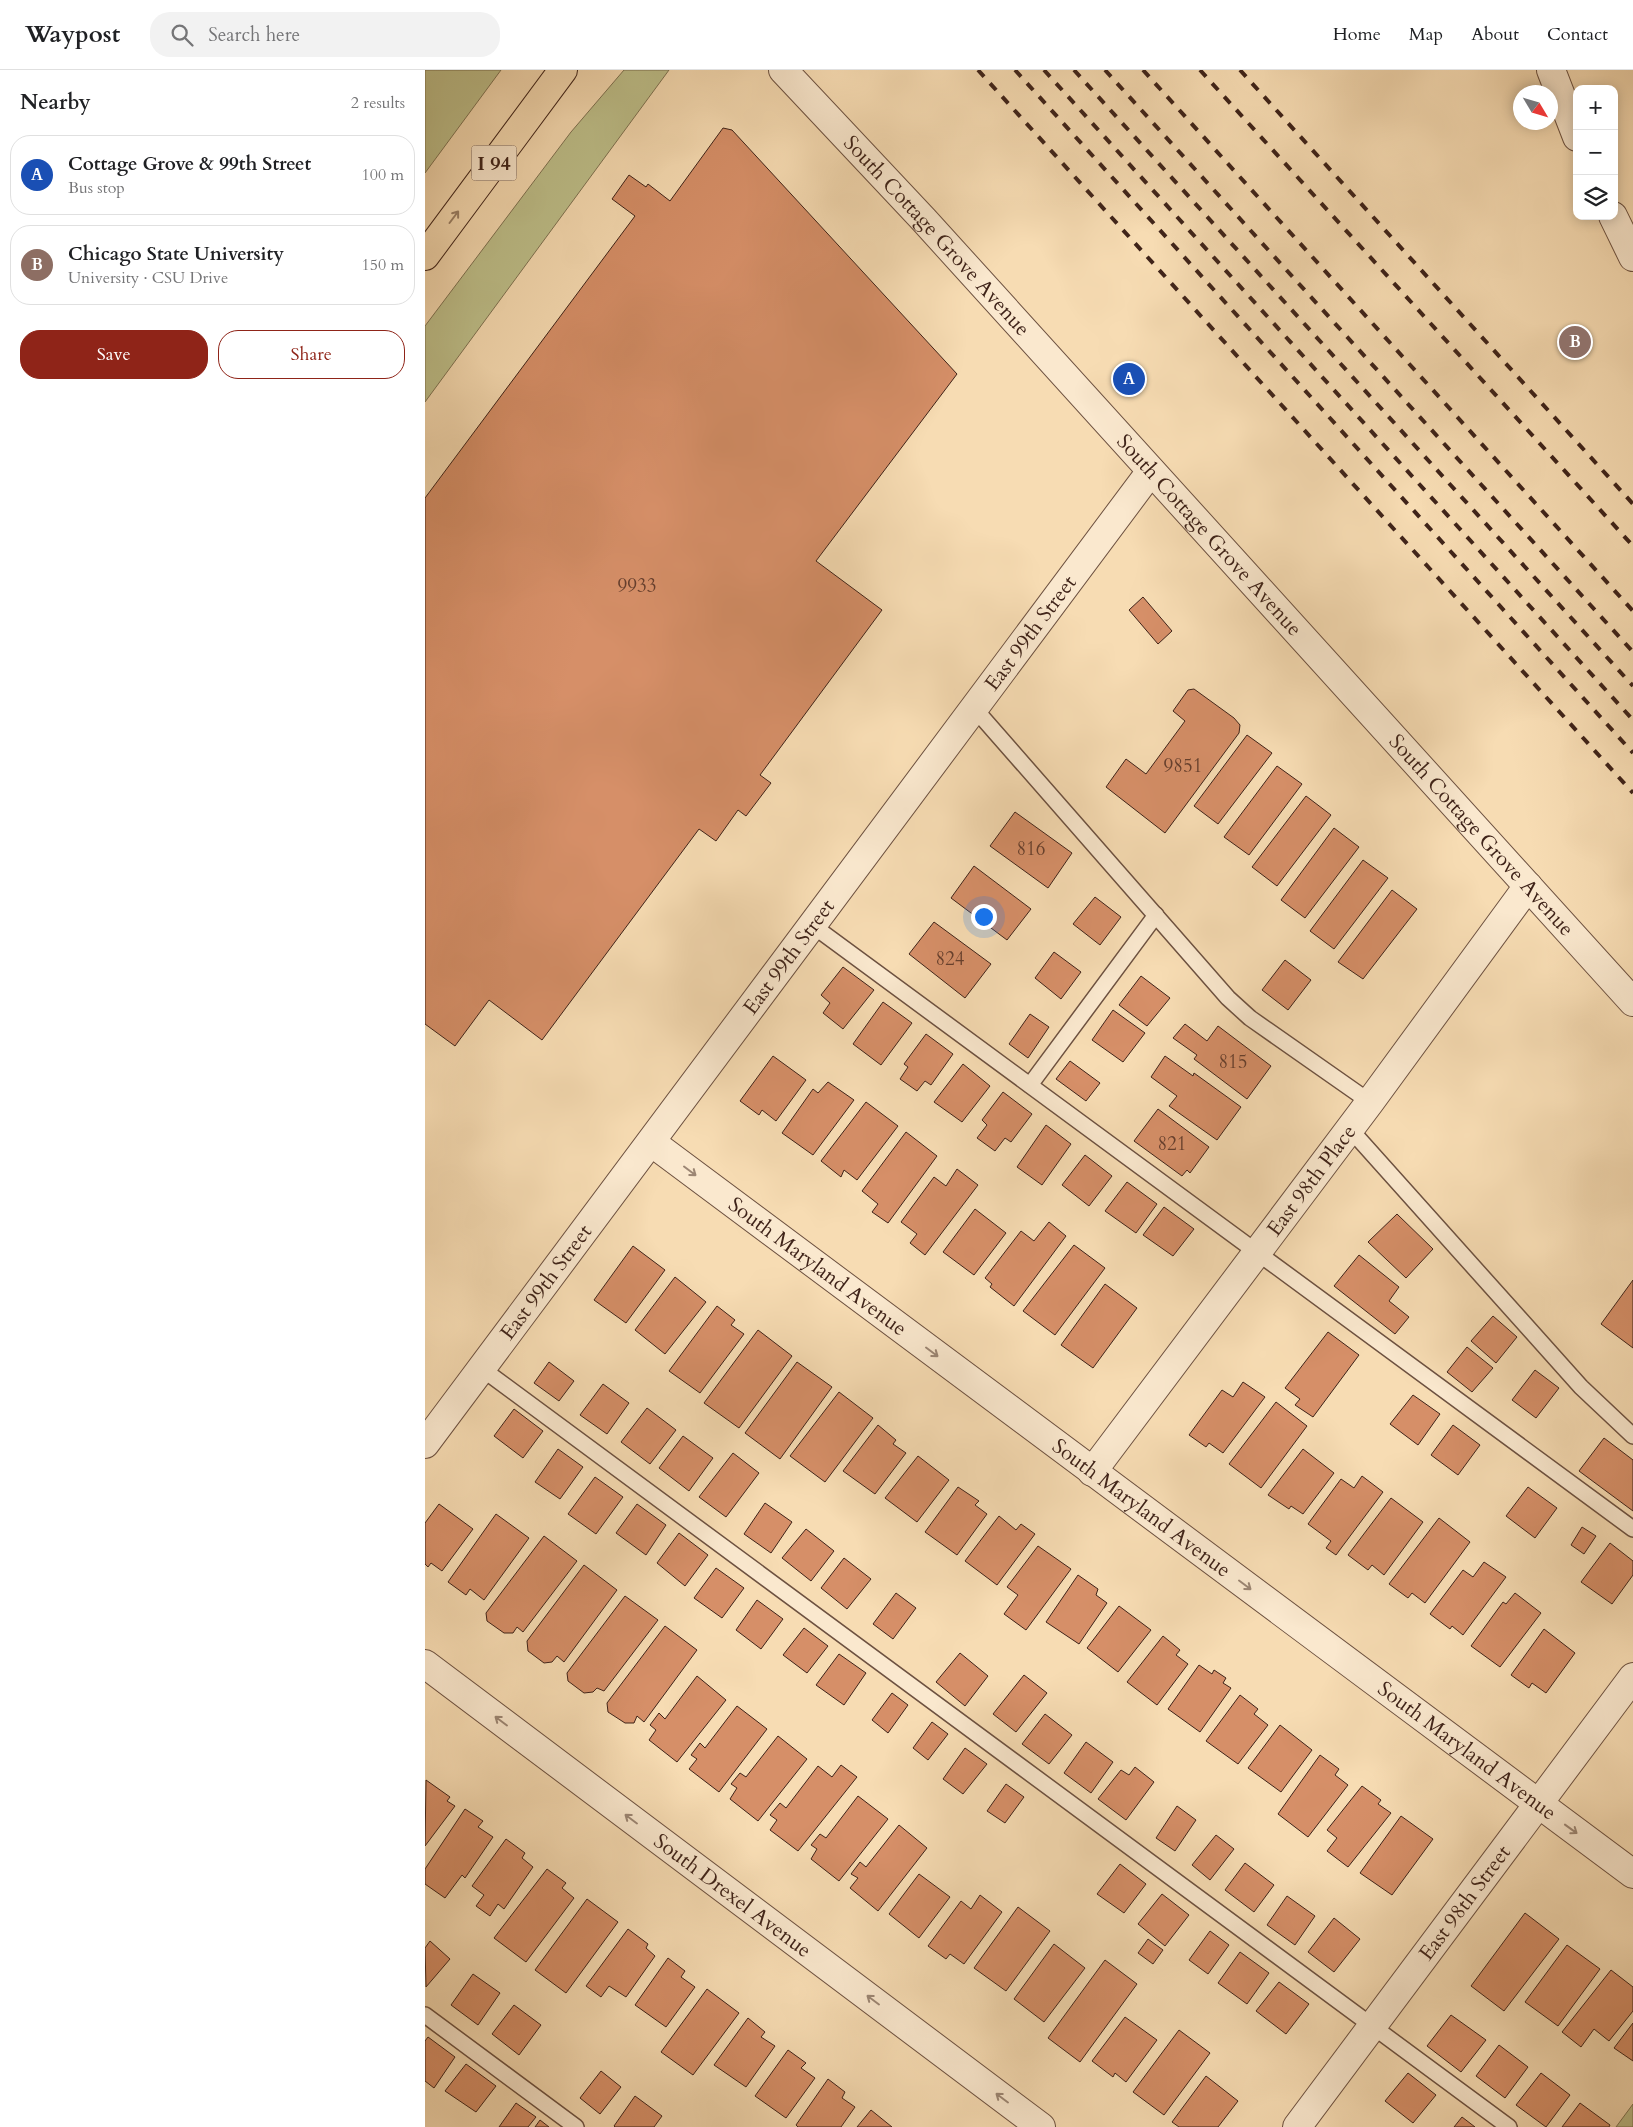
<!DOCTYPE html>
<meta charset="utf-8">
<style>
body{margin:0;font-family:Cardo,serif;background:#f2f2f2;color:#202124}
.controls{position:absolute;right:15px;top:15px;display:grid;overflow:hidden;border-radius:10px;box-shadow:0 2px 12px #0003}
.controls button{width:45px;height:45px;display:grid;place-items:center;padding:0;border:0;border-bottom:1px solid #e0e0e0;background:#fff;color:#202124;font:25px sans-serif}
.compass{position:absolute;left:1088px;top:15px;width:45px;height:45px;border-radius:50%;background:#fff;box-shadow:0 2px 12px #0003;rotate:128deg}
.you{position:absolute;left:558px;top:846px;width:18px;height:18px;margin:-12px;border:4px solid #fff;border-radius:50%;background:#1a73e8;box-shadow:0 0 0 8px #1a73e833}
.badge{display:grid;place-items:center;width:32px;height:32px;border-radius:50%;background:#8f2418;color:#fff;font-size:16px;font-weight:700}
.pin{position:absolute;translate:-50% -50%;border:2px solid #fff;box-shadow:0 1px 5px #0006}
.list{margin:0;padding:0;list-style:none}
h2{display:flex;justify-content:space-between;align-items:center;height:65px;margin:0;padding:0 20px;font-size:21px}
h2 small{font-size:16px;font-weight:400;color:#757577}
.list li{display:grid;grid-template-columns:32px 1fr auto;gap:15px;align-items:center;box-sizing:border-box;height:80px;margin:0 10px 10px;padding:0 10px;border:1px solid #e0e0e0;border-radius:20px}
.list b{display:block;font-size:19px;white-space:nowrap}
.list p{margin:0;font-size:16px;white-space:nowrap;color:#757577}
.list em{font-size:16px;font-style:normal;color:#757577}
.actions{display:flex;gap:10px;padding:15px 20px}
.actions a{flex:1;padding:11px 0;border:1px solid #8f2418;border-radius:20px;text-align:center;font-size:18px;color:#8f2418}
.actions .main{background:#8f2418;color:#fff}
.icon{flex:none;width:28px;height:28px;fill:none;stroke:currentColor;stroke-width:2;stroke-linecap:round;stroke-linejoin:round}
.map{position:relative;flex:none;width:1208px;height:2057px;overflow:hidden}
header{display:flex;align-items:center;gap:30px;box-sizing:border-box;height:70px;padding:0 25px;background:#fff;border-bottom:1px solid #e0e0e0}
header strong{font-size:24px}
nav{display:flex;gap:28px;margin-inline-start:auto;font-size:18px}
.search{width:350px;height:45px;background:#f2f2f2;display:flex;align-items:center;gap:12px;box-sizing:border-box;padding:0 18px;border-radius:20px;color:#757577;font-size:19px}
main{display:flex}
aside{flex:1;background:#fff}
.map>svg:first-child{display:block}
.green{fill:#bec08b;stroke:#7e7252}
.building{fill:#d68f68;stroke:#3f2319}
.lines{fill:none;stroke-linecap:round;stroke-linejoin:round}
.service-casing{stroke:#6d5140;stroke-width:18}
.minor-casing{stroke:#6d5140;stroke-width:30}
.tertiary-casing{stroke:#6d5140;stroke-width:30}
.motorway-casing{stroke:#3f2319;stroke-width:30}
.service{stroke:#fae8ce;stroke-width:15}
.minor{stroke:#fae8ce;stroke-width:28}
.tertiary{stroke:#fae8ce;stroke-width:28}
.motorway{stroke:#f7dcb3;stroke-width:28}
.rail{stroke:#3f2319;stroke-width:4;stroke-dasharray:9 9;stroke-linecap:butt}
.oneway{stroke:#9b8066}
.oneway2{stroke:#9c8674}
.labels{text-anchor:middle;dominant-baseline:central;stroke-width:4.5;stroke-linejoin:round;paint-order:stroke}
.number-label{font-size:19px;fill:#653e2d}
.shield{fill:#fae8ce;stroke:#775e4f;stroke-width:1}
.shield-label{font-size:20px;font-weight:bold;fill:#3f2319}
.street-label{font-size:21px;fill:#3f2319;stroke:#fae8ce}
</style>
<header>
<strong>Waypost</strong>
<div class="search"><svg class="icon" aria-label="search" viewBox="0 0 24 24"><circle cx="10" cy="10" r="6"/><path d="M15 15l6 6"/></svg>Search here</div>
<nav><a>Home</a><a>Map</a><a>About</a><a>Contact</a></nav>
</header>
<main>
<aside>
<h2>Nearby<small>2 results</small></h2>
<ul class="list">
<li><span class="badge" style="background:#1a4fb4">A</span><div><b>Cottage Grove &amp; 99th Street</b><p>Bus stop</p></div><em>100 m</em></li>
<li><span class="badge" style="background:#8d6e63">B</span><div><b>Chicago State University</b><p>University · CSU Drive</p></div><em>150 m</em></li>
</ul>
<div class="actions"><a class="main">Save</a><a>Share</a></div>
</aside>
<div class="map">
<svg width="1208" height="2057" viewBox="0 0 1208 2057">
<rect width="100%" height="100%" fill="#f7dcb3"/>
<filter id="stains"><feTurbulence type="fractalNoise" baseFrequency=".004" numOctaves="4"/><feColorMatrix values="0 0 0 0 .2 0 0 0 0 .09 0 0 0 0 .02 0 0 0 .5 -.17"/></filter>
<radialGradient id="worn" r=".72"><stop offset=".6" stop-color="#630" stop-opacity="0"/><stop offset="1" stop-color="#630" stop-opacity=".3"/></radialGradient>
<g class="green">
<polygon points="0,0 76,0 0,103"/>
<polygon points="199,0 244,0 0,332 0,256 146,62"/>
<polygon points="1208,2034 1208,2057 1191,2057"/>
</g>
<g class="building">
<polygon points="298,58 307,60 532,304 391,491 457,540 335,705 346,713 321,746 313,740 291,771 274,759 117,970 64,930 30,976 0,954 0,428 210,146 187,129 204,105 221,117 223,114 245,131"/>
<polygon points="718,527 747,561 733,574 704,540"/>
<polygon points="769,619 809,648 815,655 814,663 740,763 681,717 701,689 721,704 760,651 748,641 763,620"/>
<polygon points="822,665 847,683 793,754 769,736"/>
<polygon points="852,696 877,714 824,785 799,767"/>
<polygon points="881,726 906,745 852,816 827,797"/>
<polygon points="590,742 647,783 623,818 565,776"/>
<polygon points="909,758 934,777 880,848 856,830"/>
<polygon points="938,790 963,808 909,879 885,861"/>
<polygon points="549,796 606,839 582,870 526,828"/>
<polygon points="967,820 992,839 938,909 913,892"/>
<polygon points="670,827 696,847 675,875 648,854"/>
<polygon points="509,852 566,894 540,928 484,884"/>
<polygon points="629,882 656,902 636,929 610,908"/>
<polygon points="860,890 886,910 863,940 837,920"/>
<polygon points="418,897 449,920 418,959 398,943 405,933 396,925"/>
<polygon points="716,906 745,928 722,956 694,935"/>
<polygon points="458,932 487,953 456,995 428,974"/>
<polygon points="688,940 720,963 698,992 667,970"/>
<polygon points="605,944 624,957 603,988 584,974"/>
<polygon points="760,954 782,971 793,956 846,996 822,1029 769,989 772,985 748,968"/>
<polygon points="501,964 528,984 506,1015 500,1011 492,1021 475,1009 483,997 479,994"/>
<polygon points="348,986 381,1010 351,1051 337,1040 334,1045 315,1031"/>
<polygon points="740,986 768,1006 769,1003 816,1037 792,1070 744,1036 752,1026 726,1007"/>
<polygon points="645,991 675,1013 661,1031 631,1009"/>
<polygon points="538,994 565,1016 537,1052 509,1032"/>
<polygon points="403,1012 429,1030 388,1085 357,1063 388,1019 393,1023"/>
<polygon points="578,1022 607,1044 586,1072 580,1068 570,1081 552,1068 562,1055 557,1050"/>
<polygon points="441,1032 473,1056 432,1110 419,1100 416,1107 396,1091"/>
<polygon points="733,1039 784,1077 765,1103 762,1100 757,1106 709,1071"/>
<polygon points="621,1055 646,1074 617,1115 592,1097"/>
<polygon points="481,1062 512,1086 463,1153 447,1142 453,1134 437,1121"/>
<polygon points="660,1085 687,1106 664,1136 637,1115"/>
<polygon points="532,1099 553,1115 500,1185 485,1173 492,1164 476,1152 509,1107 521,1116"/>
<polygon points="702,1112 732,1134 711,1163 680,1141"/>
<polygon points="739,1137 769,1159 748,1186 718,1165"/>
<polygon points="550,1139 581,1163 549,1205 518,1182"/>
<polygon points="972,1144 1008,1179 981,1208 943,1172"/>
<polygon points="624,1152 641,1166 589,1236 565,1217 567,1214 560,1208 596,1161 609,1171"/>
<polygon points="649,1175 680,1198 630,1265 598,1241"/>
<polygon points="208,1176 240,1200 201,1253 169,1230"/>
<polygon points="934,1185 974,1217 964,1231 984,1247 970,1264 909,1216"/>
<polygon points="250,1207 281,1232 240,1284 210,1260"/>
<polygon points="1208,1210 1208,1278 1176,1254"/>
<polygon points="680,1214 712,1238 668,1298 636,1275"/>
<polygon points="292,1236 310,1250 306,1255 319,1264 275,1323 244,1301"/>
<polygon points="1068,1246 1092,1267 1071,1293 1046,1271"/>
<polygon points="333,1260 367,1286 314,1358 279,1333"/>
<polygon points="903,1262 934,1285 888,1347 870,1335 875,1329 860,1318"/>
<polygon points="1042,1277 1068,1298 1047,1322 1022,1302"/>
<polygon points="124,1292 149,1311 134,1331 109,1313"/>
<polygon points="372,1292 407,1317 355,1389 320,1363"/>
<polygon points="1110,1300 1134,1318 1111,1348 1087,1330"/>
<polygon points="818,1312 840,1327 798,1383 784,1373 781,1377 764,1365 797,1320 808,1327"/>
<polygon points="178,1314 204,1333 182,1364 155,1345"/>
<polygon points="414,1322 448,1348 400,1412 365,1386"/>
<polygon points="988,1325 1015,1344 993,1375 965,1354"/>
<polygon points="851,1332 882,1356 836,1418 804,1394"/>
<polygon points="222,1338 251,1360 225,1394 196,1372"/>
<polygon points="89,1339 118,1361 98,1388 69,1366"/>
<polygon points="453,1355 471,1370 468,1374 481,1383 450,1424 418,1401"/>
<polygon points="1028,1355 1055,1375 1033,1405 1006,1385"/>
<polygon points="258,1366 288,1388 264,1421 234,1398"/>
<polygon points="1179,1368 1208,1390 1208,1441 1154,1401"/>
<polygon points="133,1379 158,1397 135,1429 110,1412"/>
<polygon points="878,1379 909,1403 878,1444 866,1436 864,1439 843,1425"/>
<polygon points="308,1383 334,1403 301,1447 274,1427"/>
<polygon points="493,1386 524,1410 492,1452 460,1428"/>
<polygon points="937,1406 958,1422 911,1485 901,1478 906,1471 883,1454 916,1409 929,1418"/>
<polygon points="170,1407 198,1427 171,1464 143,1444"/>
<polygon points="533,1417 554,1431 550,1435 562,1444 532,1485 500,1462"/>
<polygon points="1103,1417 1132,1438 1110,1468 1081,1446"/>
<polygon points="966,1428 998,1452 959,1505 947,1495 943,1500 923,1485"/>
<polygon points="340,1433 367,1452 346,1483 319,1464"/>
<polygon points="14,1434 48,1459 17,1501 6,1493 3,1497 0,1494 0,1453"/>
<polygon points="212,1434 241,1455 221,1485 191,1463"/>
<polygon points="71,1444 104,1468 59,1530 45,1519 41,1525 23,1512"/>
<polygon points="574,1446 591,1460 596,1454 610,1464 572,1515 540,1491"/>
<polygon points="1014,1448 1045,1472 1000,1533 987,1523 983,1528 964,1514"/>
<polygon points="1157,1457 1171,1466 1159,1484 1146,1475"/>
<polygon points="381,1459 409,1481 386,1511 357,1488"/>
<polygon points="254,1463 283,1485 260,1516 232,1493"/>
<polygon points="119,1466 152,1491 98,1562 92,1557 88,1563 79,1563 62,1551 61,1543"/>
<polygon points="1185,1473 1208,1491 1208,1505 1187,1534 1156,1512"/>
<polygon points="613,1476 646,1499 601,1560 579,1544 593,1525 582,1517"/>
<polygon points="419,1488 446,1509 422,1539 396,1518"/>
<polygon points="1059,1492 1081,1507 1038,1565 1027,1556 1025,1559 1005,1544 1038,1500 1048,1507"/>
<polygon points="159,1495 192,1520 139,1592 132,1586 127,1592 119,1593 103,1581 102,1571"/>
<polygon points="291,1498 319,1518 297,1548 269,1528"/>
<polygon points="653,1505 673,1519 671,1525 682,1533 654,1574 621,1552"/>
<polygon points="471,1523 491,1538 468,1569 448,1554"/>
<polygon points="1090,1523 1116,1543 1075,1597 1046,1576 1078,1532 1081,1534"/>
<polygon points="200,1526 233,1550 179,1621 172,1618 168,1622 159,1623 143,1611 142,1603"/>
<polygon points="332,1530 358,1549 336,1579 311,1560"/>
<polygon points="694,1536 726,1560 693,1602 662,1578"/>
<polygon points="240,1556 272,1580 219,1652 212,1646 209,1653 200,1653 183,1642 182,1633"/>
<polygon points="379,1558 403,1576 382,1603 358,1585"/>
<polygon points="1119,1559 1150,1583 1121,1623 1107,1613 1104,1618 1086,1605"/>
<polygon points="738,1566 755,1580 751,1585 763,1594 732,1635 702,1612"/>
<polygon points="535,1583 563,1606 540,1636 511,1612"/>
<polygon points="414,1584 441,1603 419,1635 391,1615"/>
<polygon points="774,1595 787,1604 789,1600 801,1608 798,1613 806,1618 775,1662 743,1639"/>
<polygon points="599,1605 622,1623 591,1662 568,1644"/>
<polygon points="272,1606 301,1630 252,1692 224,1670 231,1660 225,1655 234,1643 240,1649"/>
<polygon points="467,1623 483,1635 463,1663 447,1650"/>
<polygon points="815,1625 833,1639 829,1644 843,1655 813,1694 781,1671"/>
<polygon points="312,1636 342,1659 294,1722 264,1699 272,1689 266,1685 275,1673 280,1678"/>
<polygon points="620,1644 647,1665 624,1694 597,1674"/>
<polygon points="507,1652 523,1664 503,1690 488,1678"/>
<polygon points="855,1655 887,1680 856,1722 823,1698"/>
<polygon points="353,1666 382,1689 333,1751 305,1729 312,1718 306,1714 315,1703 321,1707"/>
<polygon points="661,1672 688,1692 666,1723 639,1703"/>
<polygon points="540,1678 562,1694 538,1724 518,1709"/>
<polygon points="895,1685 914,1699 910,1705 923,1715 883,1767 853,1744"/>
<polygon points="416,1695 432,1707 373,1781 345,1760 352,1750 345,1745 355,1733 361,1738 393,1696 407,1707"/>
<polygon points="710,1697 729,1712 701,1750 673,1729 696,1700 704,1705"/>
<polygon points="1,1710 25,1727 22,1731 30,1736 0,1776"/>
<polygon points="581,1714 599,1727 580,1753 562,1741"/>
<polygon points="937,1716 956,1730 953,1734 966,1743 923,1797 902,1781 912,1768 902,1760"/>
<polygon points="433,1726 463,1749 414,1811 386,1789 392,1779 386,1775 395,1764 401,1768"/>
<polygon points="752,1736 771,1750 750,1781 731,1768"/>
<polygon points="40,1739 58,1751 53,1757 68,1767 40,1808 37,1805 20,1828 0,1814 0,1799"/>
<polygon points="976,1746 1008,1769 967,1825 935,1803"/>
<polygon points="474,1755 502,1778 453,1841 425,1818 433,1808 426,1804 435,1792 441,1797"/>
<polygon points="791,1765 809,1779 785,1810 767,1795"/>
<polygon points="81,1769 100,1783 97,1788 108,1797 79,1839 73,1834 65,1846 51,1836 59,1825 47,1816"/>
<polygon points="820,1793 849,1815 829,1842 800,1820"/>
<polygon points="695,1794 721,1814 699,1843 672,1824"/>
<polygon points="122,1799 141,1813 137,1818 149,1828 101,1892 69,1868"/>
<polygon points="494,1804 525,1827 494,1868 464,1844"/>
<polygon points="737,1824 764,1845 740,1876 713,1854"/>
<polygon points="555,1825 577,1842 539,1894 525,1884 521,1889 503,1876 536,1831 546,1839"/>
<polygon points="862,1826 890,1846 870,1875 842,1855"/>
<polygon points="162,1829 193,1852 141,1923 110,1900"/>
<polygon points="593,1837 625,1861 581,1921 549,1898"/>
<polygon points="1100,1843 1134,1869 1079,1941 1046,1916"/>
<polygon points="909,1848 935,1869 909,1902 883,1882"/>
<polygon points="203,1859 223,1874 221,1878 230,1886 201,1927 184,1916 176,1927 161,1916"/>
<polygon points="785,1861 804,1875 783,1904 764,1890"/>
<polygon points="723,1869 738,1880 728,1894 713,1883"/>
<polygon points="5,1871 25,1889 1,1917 0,1878"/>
<polygon points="629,1874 660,1898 619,1952 589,1929"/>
<polygon points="1142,1875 1175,1899 1133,1956 1100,1932"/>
<polygon points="815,1882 844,1903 822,1934 793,1913"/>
<polygon points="243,1888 260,1901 256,1907 270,1917 241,1957 210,1935"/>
<polygon points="680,1890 712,1914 655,1992 623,1968"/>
<polygon points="1186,1900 1208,1917 1208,1941 1184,1971 1169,1959 1156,1977 1137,1962"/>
<polygon points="48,1904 75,1923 53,1955 26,1935"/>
<polygon points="854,1912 884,1934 861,1964 831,1941"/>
<polygon points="282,1919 314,1943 268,2005 236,1982"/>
<polygon points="89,1935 116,1955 94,1985 67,1964"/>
<polygon points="1026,1945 1061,1970 1036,2002 1002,1976"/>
<polygon points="700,1947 732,1970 701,2012 690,2003 688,2007 667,1991"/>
<polygon points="323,1948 340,1962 336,1967 350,1976 321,2017 289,1995"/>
<polygon points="1208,1953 1208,1991 1189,1978"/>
<polygon points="754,1960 785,1983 739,2045 708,2022"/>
<polygon points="3,1967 30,1987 9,2018 0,2011 0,1971"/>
<polygon points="1074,1975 1103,1997 1080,2028 1051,2006"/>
<polygon points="363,1980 381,1993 376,1998 390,2008 361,2048 330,2026"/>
<polygon points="41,1994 71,2016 51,2042 20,2021"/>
<polygon points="176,2001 196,2017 175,2044 155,2028"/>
<polygon points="983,2003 1011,2025 988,2053 960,2031"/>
<polygon points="1116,2003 1145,2025 1121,2057 1091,2035"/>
<polygon points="781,2006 813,2031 793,2057 754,2057 747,2052"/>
<polygon points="403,2009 420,2022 417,2028 430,2037 416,2057 373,2057 371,2055"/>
<polygon points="210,2026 237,2046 229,2057 190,2057 189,2056"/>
<polygon points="91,2033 111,2047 103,2057 74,2057"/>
<polygon points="1155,2033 1185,2055 1184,2057 1137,2057"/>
<polygon points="446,2040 467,2057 432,2057"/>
<polygon points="1037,2047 1050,2057 1029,2057"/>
<polygon points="115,2050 124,2057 110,2057"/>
</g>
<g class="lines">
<defs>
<g id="service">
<polyline points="549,638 803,928 825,948 945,1032"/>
<polyline points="387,855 1208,1459"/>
<polyline points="605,1015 731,845"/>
<polyline points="925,1059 1156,1317 1208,1366"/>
<polyline points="56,1298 1084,2057"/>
<polyline points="0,1945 151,2057"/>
</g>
<g id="minor">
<path id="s1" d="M226,1072L1208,1804"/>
<path id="s2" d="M0,1374L726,401"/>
<path id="s3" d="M667,1402L945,1032L1103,816"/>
<path id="s4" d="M0,1594L616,2057"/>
<path id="s5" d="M872,2057L1208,1607"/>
</g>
<g id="tertiary">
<path id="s6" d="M358,0L499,150L1208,932"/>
<polyline points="1126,0 1152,67"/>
<polyline points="1188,146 1208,187"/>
</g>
<polyline id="motorway" points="0,186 138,0"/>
</defs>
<use href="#service" class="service-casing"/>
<use href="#minor" class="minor-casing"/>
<use href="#tertiary" class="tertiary-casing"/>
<use href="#motorway" class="motorway-casing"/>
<use href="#service" class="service"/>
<use href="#minor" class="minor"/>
<use href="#tertiary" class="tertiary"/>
<use href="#motorway" class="motorway"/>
<g class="rail">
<polyline points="553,0 1208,723"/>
<polyline points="590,0 1208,683"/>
<polyline points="619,0 1208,650"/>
<polyline points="649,0 1208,616"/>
<polyline points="680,0 1208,582"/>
<polyline points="718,0 1208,541"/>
<polyline points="775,0 1208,476"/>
<polyline points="815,0 1208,434"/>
</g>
</g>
<defs><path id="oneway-shaft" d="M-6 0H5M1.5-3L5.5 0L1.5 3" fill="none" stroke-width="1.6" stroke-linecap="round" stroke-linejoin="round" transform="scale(1.25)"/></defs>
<use class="oneway" href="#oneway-shaft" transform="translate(29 147) rotate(-53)"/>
<g class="oneway2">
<use href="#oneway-shaft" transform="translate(265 1101) rotate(37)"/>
<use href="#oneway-shaft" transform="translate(507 1282) rotate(37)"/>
<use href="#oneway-shaft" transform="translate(820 1515) rotate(37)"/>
<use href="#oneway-shaft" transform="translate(76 1651) rotate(-143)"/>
<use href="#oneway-shaft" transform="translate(206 1749) rotate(-143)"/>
<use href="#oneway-shaft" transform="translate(1146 1759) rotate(36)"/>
<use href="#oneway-shaft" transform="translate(448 1930) rotate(-143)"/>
<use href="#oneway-shaft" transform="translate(577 2028) rotate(-143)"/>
</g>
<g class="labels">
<g class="number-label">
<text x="212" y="516">9933</text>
<text x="758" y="696">9851</text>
<text x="606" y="779">816</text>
<text x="525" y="889">824</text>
<text x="808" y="992">815</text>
<text x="747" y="1074">821</text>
</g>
<rect class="shield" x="46.5" y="75.5" width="45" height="35" rx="4"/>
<g class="shield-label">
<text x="69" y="93">I 94</text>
</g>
<g class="street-label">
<text stroke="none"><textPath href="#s6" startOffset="226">South Cottage Grove Avenue</textPath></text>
<text stroke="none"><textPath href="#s6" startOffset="631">South Cottage Grove Avenue</textPath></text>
<text stroke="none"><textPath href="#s2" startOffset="1012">East 99th Street</textPath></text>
<text stroke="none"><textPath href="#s6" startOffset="1036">South Cottage Grove Avenue</textPath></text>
<text stroke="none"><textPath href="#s2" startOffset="608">East 99th Street</textPath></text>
<text stroke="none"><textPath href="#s3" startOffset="365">East 98th Place</textPath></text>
<text stroke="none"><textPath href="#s1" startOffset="208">South Maryland Avenue</textPath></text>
<text stroke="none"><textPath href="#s2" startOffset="202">East 99th Street</textPath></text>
<text stroke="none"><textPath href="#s1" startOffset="612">South Maryland Avenue</textPath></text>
<text stroke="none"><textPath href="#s1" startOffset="1018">South Maryland Avenue</textPath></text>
<text stroke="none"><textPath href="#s4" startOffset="385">South Drexel Avenue</textPath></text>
<text stroke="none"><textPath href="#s5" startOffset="280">East 98th Street</textPath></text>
</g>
</g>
<rect width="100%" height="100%" filter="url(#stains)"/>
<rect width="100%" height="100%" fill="url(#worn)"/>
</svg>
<div class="controls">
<button>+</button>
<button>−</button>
<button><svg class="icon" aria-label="layers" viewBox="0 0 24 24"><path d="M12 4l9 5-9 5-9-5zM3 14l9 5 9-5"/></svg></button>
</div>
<svg class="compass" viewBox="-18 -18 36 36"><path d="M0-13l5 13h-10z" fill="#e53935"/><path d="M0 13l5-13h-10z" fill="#757577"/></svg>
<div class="you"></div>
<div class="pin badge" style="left:704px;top:309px;background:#1a4fb4">A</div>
<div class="pin badge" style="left:1150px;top:272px;background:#8d6e63">B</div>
</div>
</main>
